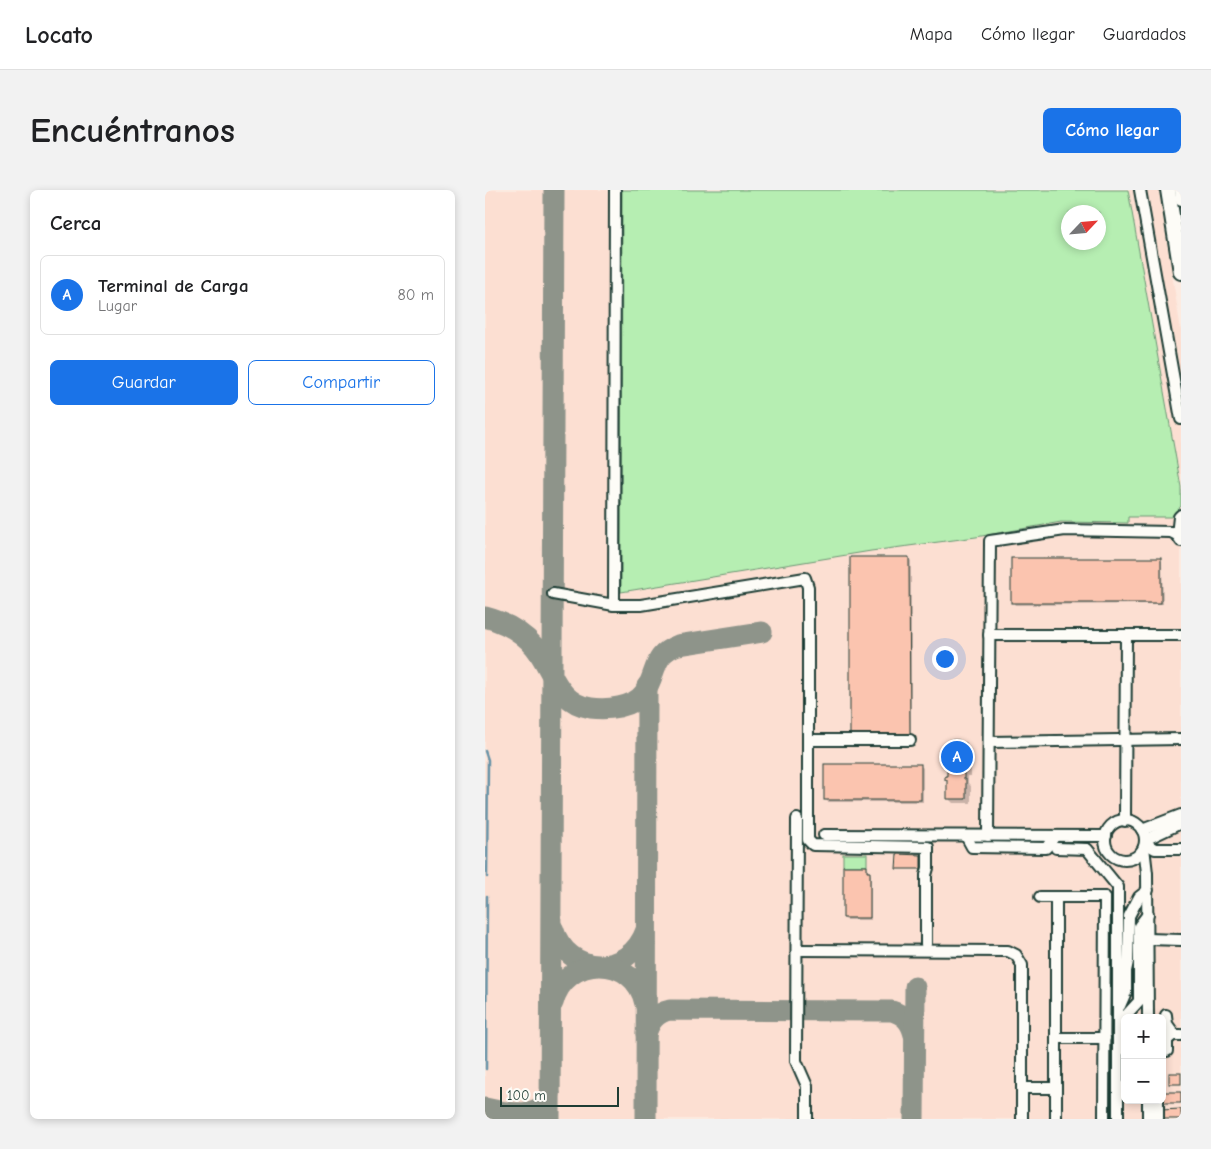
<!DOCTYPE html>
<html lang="es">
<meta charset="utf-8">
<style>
body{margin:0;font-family:"Comic Neue",sans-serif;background:#f2f2f2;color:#202124}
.controls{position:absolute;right:15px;bottom:15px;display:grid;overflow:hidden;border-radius:8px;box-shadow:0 2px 8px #0003}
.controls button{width:45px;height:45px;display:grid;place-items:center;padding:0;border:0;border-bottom:1px solid #e0e0e0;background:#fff;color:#202124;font:25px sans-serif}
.compass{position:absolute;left:576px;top:15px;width:45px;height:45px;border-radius:50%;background:#fff;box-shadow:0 2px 8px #0003;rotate:64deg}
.scale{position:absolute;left:15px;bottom:12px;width:119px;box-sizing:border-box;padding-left:5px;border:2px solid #1f3d34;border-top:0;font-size:14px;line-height:18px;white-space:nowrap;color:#1f3d34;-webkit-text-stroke:4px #fdfcf7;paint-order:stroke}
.you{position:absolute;left:459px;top:468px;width:18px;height:18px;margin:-12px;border:4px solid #fff;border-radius:50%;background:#1a73e8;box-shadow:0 0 0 8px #1a73e833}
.badge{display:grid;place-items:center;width:32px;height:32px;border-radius:50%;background:#1a73e8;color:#fff;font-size:16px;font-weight:700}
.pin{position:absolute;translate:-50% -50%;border:2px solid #fff;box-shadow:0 1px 5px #0006}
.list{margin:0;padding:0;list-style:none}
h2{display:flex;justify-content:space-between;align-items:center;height:65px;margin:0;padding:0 20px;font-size:21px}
h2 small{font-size:16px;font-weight:400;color:#757577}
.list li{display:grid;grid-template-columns:32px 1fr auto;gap:15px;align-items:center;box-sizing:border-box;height:80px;margin:0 10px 10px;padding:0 10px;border:1px solid #e0e0e0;border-radius:8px}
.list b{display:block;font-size:19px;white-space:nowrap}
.list p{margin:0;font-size:16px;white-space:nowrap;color:#757577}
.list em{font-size:16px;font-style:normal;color:#757577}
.actions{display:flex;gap:10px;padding:15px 20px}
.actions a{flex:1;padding:11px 0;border:1px solid #1a73e8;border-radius:8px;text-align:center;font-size:18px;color:#1a73e8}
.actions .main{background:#1a73e8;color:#fff}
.map{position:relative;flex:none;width:696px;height:929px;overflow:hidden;border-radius:8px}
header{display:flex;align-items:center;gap:30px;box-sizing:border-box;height:70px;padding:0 25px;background:#fff;border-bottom:1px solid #e0e0e0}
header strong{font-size:24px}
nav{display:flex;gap:28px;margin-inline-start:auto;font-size:18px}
.intro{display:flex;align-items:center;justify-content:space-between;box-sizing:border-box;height:120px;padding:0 30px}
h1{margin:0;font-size:35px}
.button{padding:12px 22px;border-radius:8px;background:#1a73e8;color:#fff;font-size:18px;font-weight:700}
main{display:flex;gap:30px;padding:0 30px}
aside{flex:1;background:#fff;border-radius:8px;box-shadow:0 2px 8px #0003}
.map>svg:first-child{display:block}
.built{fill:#fcdfd2;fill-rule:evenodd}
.green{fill:#b6eeb2;stroke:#6a9673;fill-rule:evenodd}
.shadow{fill:#0003}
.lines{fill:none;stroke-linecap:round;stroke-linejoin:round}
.stream{stroke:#6592a7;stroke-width:2.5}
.taxiway{stroke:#8e948a;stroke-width:21}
.building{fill:#fbc4af;stroke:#1f3d34}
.minor-casing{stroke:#1f3d34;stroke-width:14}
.major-casing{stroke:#1f3d34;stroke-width:18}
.minor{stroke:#fdfcf7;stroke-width:10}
.major{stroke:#fdfcf7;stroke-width:14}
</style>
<header>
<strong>Locato</strong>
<nav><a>Mapa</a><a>Cómo llegar</a><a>Guardados</a></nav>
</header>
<div class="intro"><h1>Encuéntranos</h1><a class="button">Cómo llegar</a></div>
<main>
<aside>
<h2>Cerca<small></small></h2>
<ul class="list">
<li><span class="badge">A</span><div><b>Terminal de Carga</b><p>Lugar</p></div><em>80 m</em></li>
</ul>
<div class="actions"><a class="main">Guardar</a><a>Compartir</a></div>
</aside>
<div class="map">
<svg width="696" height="929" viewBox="0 0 696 929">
<rect width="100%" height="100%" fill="#fcebe1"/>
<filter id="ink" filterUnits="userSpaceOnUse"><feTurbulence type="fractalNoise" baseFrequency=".02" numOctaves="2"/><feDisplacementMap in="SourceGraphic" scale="10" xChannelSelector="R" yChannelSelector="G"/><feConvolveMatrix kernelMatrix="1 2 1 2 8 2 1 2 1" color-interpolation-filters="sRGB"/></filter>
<g filter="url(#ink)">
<g class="built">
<path d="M0,0H137L136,402L386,360L491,347L576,332L642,333V327H686L696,316V929H0ZM640,828H677V910H640Z"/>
<polygon points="643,0 674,0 696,141 696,297"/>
</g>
<g class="green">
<path d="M137,0H643L696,297V316L686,327H643V333L576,332L491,347L386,361L136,402ZM584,22H614V52H584Z"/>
<rect x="358" y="664" width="24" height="12"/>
</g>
<g class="shadow">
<polygon points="424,368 426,371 426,546 369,546"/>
<polygon points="675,369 677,371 678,414 530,415 528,412"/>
<polygon points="473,552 476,554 481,554 486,560 486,586 483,586 483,593 486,596 486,613 468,613 463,608 463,592 461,590"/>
<polygon points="436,576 438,578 438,612 343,612 340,609"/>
<polygon points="382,677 386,685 386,730 361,730 359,728"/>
</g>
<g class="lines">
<g class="stream">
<polyline points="0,561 3,570 2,687"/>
<polyline points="1,879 2,706"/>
</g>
<g class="taxiway">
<path d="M0,427C19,432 36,441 49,456C68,479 72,514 106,518C122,520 148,518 159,503C173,483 166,465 193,455L277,442"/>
<path d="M68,738C82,786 144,788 161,740"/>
<path d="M68,813C80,764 150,763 160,814"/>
<path d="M161,844C165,831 171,823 185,820L407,821C420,825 426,832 429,845"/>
<path d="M0,918C25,924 57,929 65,904"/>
<polyline points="65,929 69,0"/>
<polyline points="161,929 162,496"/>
<polyline points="429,929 430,797"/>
</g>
</g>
<g class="building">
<polygon points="365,367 424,367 425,545 365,545"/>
<rect x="526" y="368" width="150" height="45"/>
<polygon points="464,550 474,550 474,553 481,553 481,581 479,581 479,589 481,589 481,609 462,609 462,590 460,590 460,586 462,586 462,553 464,553"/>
<rect x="339" y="574" width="97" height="36"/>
<polygon points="412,664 436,665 436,679 411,679"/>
<polygon points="358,676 382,676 382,682 385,682 385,728 358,728"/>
<rect x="684" y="883" width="12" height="11"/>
<polygon points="677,902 696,902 696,913 675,913 677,910"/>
<polygon points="696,919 696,929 676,929 676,920"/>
</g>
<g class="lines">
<defs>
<g id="minor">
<polyline points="655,0 696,229"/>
<polyline points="695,0 696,10"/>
<polyline points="692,345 694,327 696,325"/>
<polyline points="68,404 129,415 156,415 320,388 323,397 323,650 328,655 443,657 443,678 441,685 441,754"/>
<polyline points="129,415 130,0"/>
<polyline points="504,445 696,445"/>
<polyline points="323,550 425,550"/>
<polyline points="504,552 696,549"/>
<polyline points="312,629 311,871 322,896 322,929"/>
<circle cx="640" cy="650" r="20"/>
<polyline points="640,631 641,445"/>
<polyline points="657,640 696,625"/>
<polyline points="339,645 621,646"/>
<polyline points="481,646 487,657 561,658 570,646"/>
<polyline points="503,646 505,351 580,340 686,342 692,345 696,351"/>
<polyline points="660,650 696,633"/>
<polyline points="660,653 670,659 696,659"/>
<polyline points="659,657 662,683 663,828"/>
<polyline points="571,658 602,659 633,697 633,929"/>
<polyline points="555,707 620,707 619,929"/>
<polyline points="571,707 571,929"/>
<polyline points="663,749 696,750"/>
<polyline points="312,760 523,761 531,765 537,775 537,929"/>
<polyline points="635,816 641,802 641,781 643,772 644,726 654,707 663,700"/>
<polyline points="681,825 682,834 687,841"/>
<polyline points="633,834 654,811 654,736 663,724"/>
<polyline points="677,845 696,845"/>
<polyline points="571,848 620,848"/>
<polyline points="682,861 682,850 688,845"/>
<polyline points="537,898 571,898"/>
<polyline points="663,910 663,929"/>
<polyline points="673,929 673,910"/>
</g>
<polyline id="major" points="683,0 696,82"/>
</defs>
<use href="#minor" class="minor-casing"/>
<use href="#major" class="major-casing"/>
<use href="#minor" class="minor"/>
<use href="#major" class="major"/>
</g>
</g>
</svg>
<div class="controls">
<button>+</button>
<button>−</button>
</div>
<svg class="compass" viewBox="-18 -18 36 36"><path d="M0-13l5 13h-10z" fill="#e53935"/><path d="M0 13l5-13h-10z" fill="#757577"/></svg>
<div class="scale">100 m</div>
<div class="you"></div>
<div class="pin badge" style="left:472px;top:567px">A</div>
</div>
</main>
